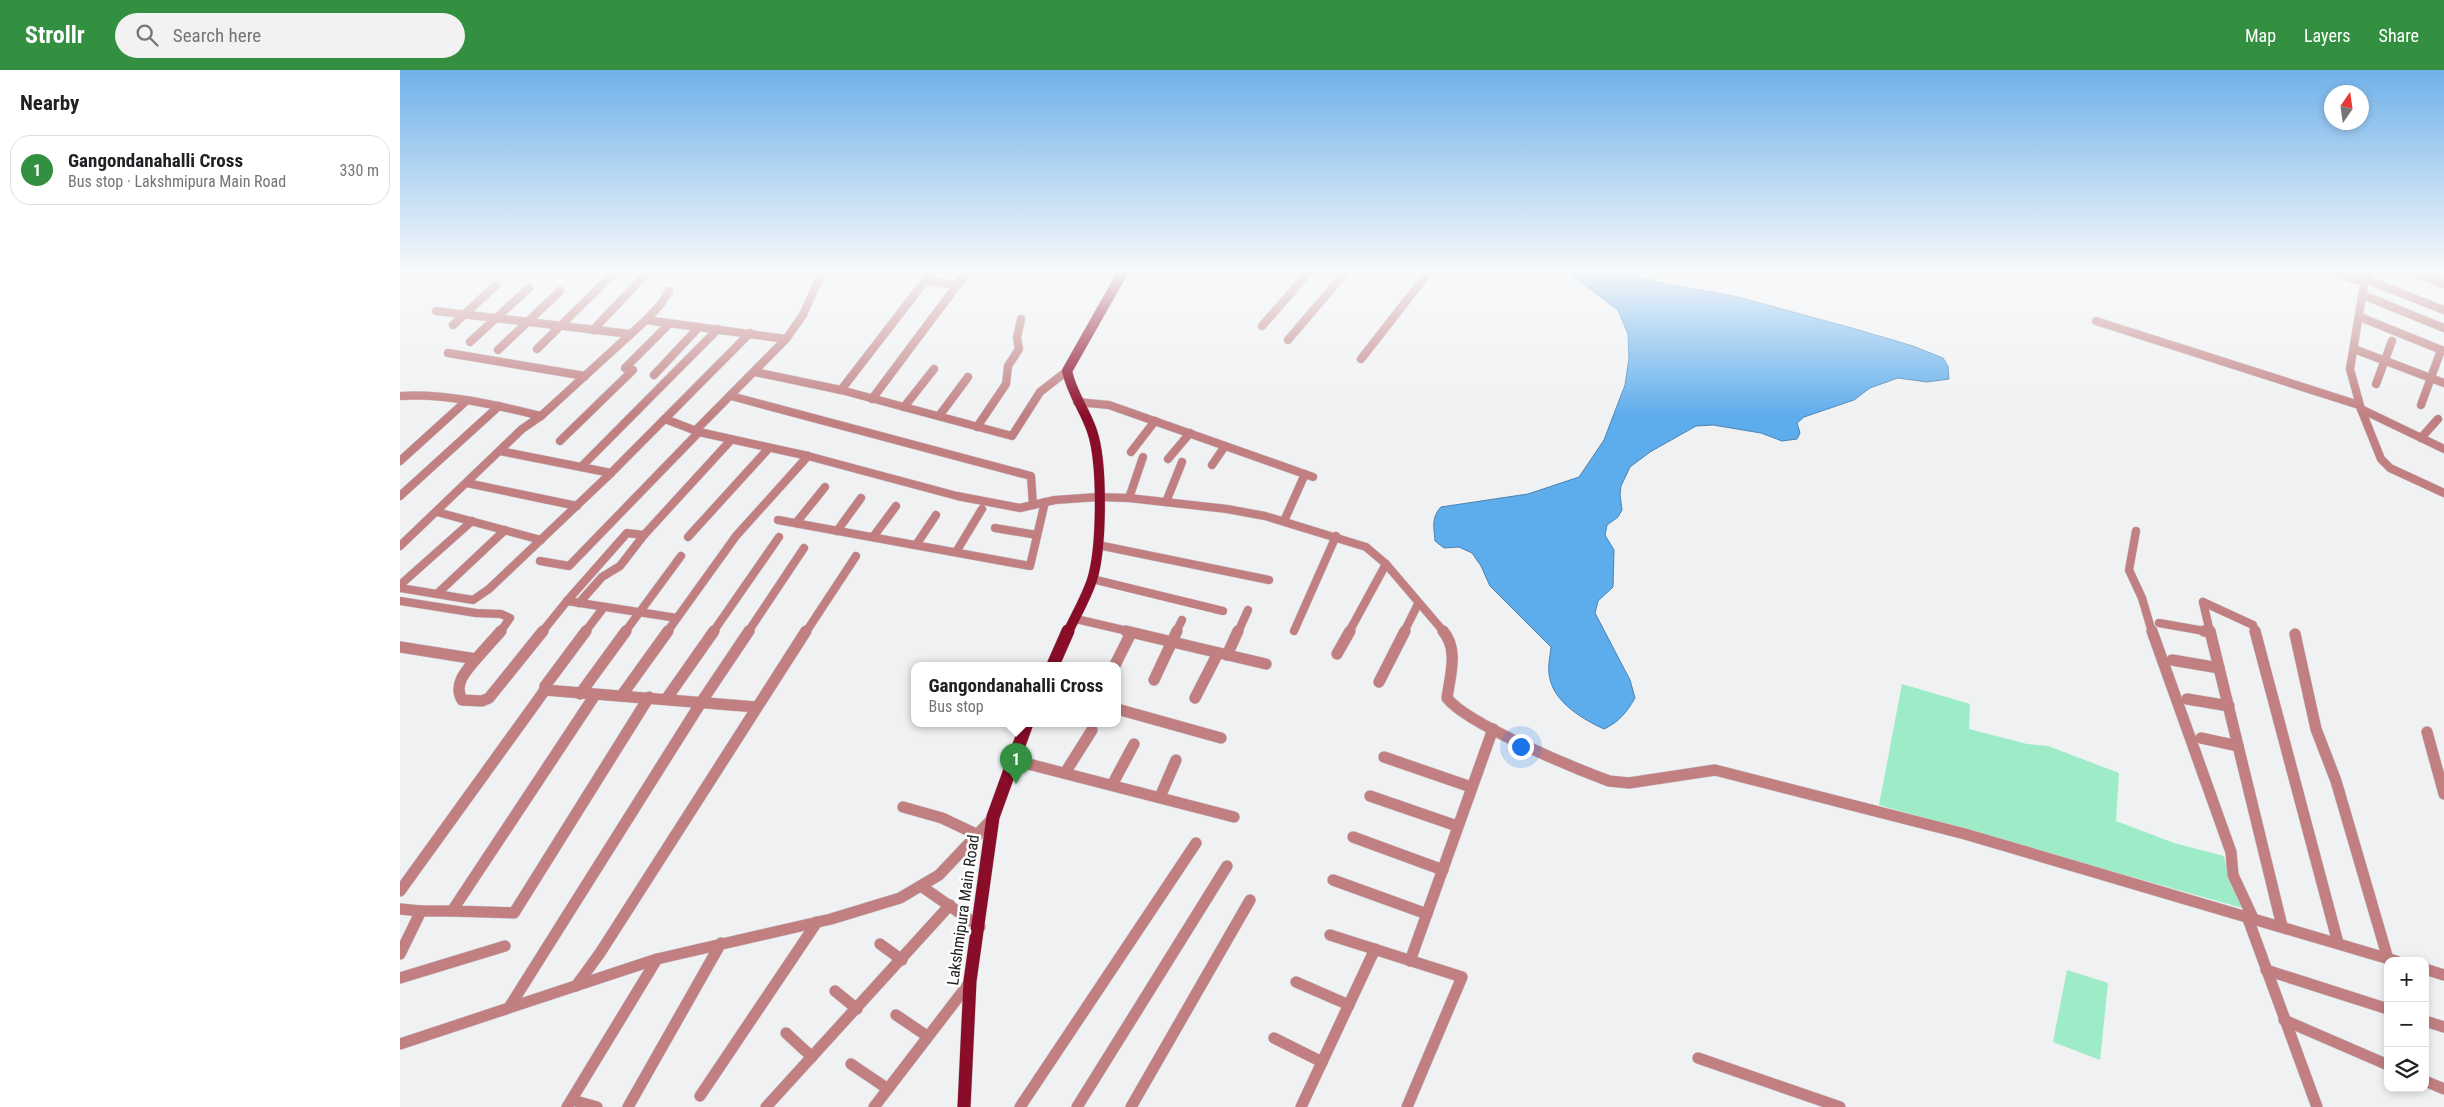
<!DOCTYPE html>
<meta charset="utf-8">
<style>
body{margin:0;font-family:"Roboto Condensed",sans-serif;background:#f2f2f2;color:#202124}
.controls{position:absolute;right:15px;bottom:15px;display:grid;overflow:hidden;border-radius:10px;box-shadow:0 2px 8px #0003}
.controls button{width:45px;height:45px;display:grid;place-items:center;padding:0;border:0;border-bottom:1px solid #e0e0e0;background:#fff;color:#202124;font:25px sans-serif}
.compass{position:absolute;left:1924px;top:15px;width:45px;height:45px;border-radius:50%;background:#fff;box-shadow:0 2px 8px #0003;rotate:13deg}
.you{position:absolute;left:1120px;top:676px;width:18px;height:18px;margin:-12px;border:4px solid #fff;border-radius:50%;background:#1a73e8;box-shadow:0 0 0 8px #1a73e833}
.badge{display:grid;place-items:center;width:32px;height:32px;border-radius:50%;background:#349041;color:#fff;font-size:16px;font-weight:700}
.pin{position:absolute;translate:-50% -41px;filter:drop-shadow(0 1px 2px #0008)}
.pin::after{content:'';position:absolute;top:26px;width:18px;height:15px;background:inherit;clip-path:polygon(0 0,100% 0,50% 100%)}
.popup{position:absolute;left:511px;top:592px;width:210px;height:65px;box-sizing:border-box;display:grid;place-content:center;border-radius:10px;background:#fff;filter:drop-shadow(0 1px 4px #0005);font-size:16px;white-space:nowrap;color:#757577}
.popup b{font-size:19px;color:#202124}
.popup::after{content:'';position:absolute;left:50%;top:100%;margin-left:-10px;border:10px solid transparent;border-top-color:#fff}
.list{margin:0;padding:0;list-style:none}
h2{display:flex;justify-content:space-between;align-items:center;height:65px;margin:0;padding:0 20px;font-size:21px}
h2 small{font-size:16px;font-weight:400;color:#757577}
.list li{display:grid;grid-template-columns:32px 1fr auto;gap:15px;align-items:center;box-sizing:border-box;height:70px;margin:0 10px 10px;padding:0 10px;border:1px solid #e0e0e0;border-radius:20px}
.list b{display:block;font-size:19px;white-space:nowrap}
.list p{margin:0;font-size:16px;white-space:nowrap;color:#757577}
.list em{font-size:16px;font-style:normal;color:#757577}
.icon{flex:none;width:28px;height:28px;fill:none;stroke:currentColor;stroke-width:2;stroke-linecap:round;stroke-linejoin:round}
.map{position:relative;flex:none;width:2044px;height:1037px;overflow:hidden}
header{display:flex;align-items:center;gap:30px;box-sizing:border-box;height:70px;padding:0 25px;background:#349041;color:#fff}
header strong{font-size:24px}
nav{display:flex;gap:28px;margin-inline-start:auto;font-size:18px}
.search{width:350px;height:45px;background:#f2f2f2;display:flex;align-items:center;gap:12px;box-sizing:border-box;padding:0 18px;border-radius:28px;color:#757577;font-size:19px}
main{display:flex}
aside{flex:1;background:#fff}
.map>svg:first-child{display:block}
.green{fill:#9eebc7}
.water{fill:#5dacec;stroke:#4b83b0}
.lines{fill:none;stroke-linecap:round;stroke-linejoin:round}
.minor-far1-casing{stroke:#caccce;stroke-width:9}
.minor-casing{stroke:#caccce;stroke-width:12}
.major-far1-casing{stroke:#caccce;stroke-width:11}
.major-casing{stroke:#caccce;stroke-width:14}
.minor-far1{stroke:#c17f81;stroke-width:8}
.minor{stroke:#c17f81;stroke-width:11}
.major-far1{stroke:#890c28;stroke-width:10}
.major{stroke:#890c28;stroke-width:13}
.labels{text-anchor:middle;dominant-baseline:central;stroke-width:5;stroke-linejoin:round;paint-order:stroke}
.near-street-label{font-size:16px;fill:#212223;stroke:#fff}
</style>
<header>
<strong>Strollr</strong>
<div class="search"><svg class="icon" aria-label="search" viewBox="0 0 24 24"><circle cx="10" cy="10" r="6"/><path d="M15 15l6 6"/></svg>Search here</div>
<nav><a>Map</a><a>Layers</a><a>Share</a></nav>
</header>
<main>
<aside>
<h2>Nearby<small></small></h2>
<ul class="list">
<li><span class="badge">1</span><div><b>Gangondanahalli Cross</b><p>Bus stop · Lakshmipura Main Road</p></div><em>330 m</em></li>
</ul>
</aside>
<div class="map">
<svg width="2044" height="1037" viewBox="0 0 2044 1037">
<rect width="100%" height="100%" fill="#eff1f3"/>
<g class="green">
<polygon points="1502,614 1570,634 1569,659 1627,674 1648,676 1719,703 1716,751 1774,773 1824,786 1829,809 1842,838 1479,735"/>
<polygon points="1667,900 1708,913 1700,990 1653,972"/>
</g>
<path class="water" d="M1167,202H1222L1271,215L1334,226L1452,258L1513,276L1543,288L1548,296L1549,309L1527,312L1498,308L1470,318L1454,330L1404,347L1397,353L1400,363L1397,369L1382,371L1361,363L1313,355L1296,356L1250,382L1230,397L1221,416L1220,425L1222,440L1218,447L1207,455L1205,465L1214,480L1213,517L1198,531L1195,543L1230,610L1235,628C1227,642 1219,652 1204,659C1184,650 1155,633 1150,609C1147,599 1150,587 1151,577L1090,516L1081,496L1072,483L1059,477L1044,478L1035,471C1034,457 1031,448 1041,437L1128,424L1179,407L1204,370L1225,315L1229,288L1228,264L1218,240Z"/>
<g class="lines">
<defs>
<g id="minor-far1">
<polyline points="1933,202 1965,213"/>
<polyline points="1966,202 1950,299 1961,339 1981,389 1990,398 2044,423"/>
<polyline points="2012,202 2044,214"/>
<polyline points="1965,209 2044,240"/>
<polyline points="525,211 558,215"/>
<polyline points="1963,225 2044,258"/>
<polyline points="36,241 230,264"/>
<polyline points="1960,247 2044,281"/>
<polyline points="246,250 261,234 269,221"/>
<polyline points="1696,251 1959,335"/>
<polyline points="53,255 96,215"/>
<polyline points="862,256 909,202"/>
<polyline points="193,260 246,204"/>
<polyline points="888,270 946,202"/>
<polyline points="70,272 129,218"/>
<polyline points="137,279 215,202"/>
<polyline points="1954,279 2044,313"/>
<polyline points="98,280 160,221"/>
<polyline points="48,283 185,306"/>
<polyline points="961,289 1029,202"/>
<polyline points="355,302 441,320 612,366 640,322 667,301"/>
<polyline points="254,305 298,258"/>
<polyline points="1976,314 1992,271"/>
<polyline points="441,320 532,202"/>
<path d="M0,326C46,323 96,335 141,346L246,250L386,269L403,245L422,202"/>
<polyline points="331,326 631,406 633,435"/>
<polyline points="472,329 567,202"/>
<polyline points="677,332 709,335 913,407"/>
<polyline points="2021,335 2041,280"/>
<polyline points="504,337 534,299"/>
<polyline points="1961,339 2044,379"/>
<polyline points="539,346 568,307"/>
<polyline points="265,349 299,362 408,386 557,426 620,438 655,430 698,427 729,428 827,439 865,446 966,477 986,494 1044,562"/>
<polyline points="577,357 606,314 608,296 619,279 617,268 621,249"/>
<polyline points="295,361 386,269"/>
<polyline points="2021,368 2038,349"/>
<polyline points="160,371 233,300 225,298 269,254"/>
<polyline points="100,381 211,403"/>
<polyline points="731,382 755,351"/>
<polyline points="768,389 790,363"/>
<polyline points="0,391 64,333"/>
<polyline points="812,395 825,376"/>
<polyline points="181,397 318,259"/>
<polyline points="67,413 177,436"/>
<polyline points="0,426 99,336"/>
<polyline points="729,428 743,387"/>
<polyline points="766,432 782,392"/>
<polyline points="37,442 141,470"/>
<polyline points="378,450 630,496 645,432"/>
<polyline points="884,451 905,404"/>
<polyline points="396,453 425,417"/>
<polyline points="595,458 637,465"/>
<polyline points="437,461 461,428"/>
<polyline points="1736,461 1729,500 1742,528 1752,562"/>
<polyline points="288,467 369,378"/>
<polyline points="473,467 496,436"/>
<polyline points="516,475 536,445"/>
<polyline points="698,475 869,510"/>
<polyline points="0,476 122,359 141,346"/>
<polyline points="556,482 582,439"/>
<polyline points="140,491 169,496 299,362"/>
<polyline points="692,509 823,541"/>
<polyline points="0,515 72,451"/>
<polyline points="0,518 73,530 89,519 211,403 350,263"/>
<polyline points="38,523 105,460"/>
<polyline points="0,531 76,543 101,544 110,548 100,562"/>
<polyline points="1803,532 1853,555 1855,562"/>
<polyline points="1803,532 1810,562"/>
<polyline points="179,533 202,507 220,496 244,465"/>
<polyline points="277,548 167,531 227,463 244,465 331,370"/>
<polyline points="676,549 732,562"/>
<polyline points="1759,553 1810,562"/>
<polyline points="894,561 936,466"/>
<polyline points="142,562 167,531"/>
<polyline points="185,562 204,537"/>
<polyline points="225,562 281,486"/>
<polyline points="267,562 336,466 408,386"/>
<polyline points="313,562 379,467"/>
<polyline points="348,562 404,478"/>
<polyline points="406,562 456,486"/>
<polyline points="776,562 782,550"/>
<polyline points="838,562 848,540"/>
<polyline points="949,562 986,494"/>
<polyline points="1004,562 1018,534"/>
</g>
<g id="minor">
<polyline points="186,561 145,616 145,620 356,637"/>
<polyline points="726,561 866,594"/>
<path d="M1043,561C1059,579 1050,606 1047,628C1067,654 1174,698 1209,711L1229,713L1315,700L1565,764L1996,891"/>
<polyline points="1752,561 1831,782 1833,805 1853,848"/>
<polyline points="1804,561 1810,562"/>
<polyline points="1810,561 1882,856"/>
<polyline points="1855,561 1938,873"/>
<polyline points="1895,564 1916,659 1936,711 1988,889"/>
<polyline points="0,577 76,589 101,561"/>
<polyline points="937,584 950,561"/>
<polyline points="827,585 838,561"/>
<path d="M76,589C66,601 53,614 62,630L82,631L89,628L143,561"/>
<polyline points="1772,590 1819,598"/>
<polyline points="715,595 731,563"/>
<polyline points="754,610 777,561"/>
<polyline points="979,612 1005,561"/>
<polyline points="180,624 226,561"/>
<polyline points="195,625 52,841 114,843 249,627"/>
<polyline points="222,625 268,561"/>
<polyline points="267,628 314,561"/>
<polyline points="795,628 818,583"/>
<polyline points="1787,629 1829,636"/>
<polyline points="717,639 821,668"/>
<polyline points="2027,662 2044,724"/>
<polyline points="1801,668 1838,676"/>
<polyline points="984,687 1071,717"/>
<polyline points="613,690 834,747"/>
<polyline points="665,703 692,660"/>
<polyline points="712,715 734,674"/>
<polyline points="970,726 1057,756"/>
<polyline points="760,727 776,690"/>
<polyline points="503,737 542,748 578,765"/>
<polyline points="953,767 1043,800"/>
<polyline points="933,810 1027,844"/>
<polyline points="521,816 580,857"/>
<polyline points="0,821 145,620"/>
<polyline points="0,839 21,841 0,884"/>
<polyline points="21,841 52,841"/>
<polyline points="1847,846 1917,1037"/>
<polyline points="930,865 1062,907 1007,1037"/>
<polyline points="480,874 502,890"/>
<polyline points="1010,891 1093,659"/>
<polyline points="2025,899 2044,905"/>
<polyline points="1866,900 1988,939"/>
<polyline points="0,908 105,876"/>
<polyline points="896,912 949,935"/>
<polyline points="176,916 200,883 406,561"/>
<polyline points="435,921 457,939"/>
<polyline points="110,936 302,631 349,561"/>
<polyline points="496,945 527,966"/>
<polyline points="1884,950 1988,995"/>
<polyline points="2025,951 2044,957"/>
<polyline points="386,963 412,987"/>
<polyline points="874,968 922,992"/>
<polyline points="0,974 257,889 431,849 500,828 539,805 593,748"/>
<polyline points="1298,988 1440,1037"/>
<polyline points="451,994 488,1019"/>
<polyline points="2025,1011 2044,1019"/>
<polyline points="300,1026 417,852"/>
<polyline points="172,1030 197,1037"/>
<polyline points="167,1037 257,889"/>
<polyline points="228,1037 321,873"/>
<polyline points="366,1037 550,835"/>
<polyline points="474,1037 570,912"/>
<polyline points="620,1037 796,773"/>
<polyline points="677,1037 827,796"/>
<polyline points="731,1037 850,830"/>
<polyline points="901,1037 975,879"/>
</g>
<path id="major-far1" d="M668,562C676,545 686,528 692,510C702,478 703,393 692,361C685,340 672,324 667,301L723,202"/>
<g id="major">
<polyline points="653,595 668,561"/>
<polyline points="564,1037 570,911 593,747 627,653"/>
</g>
</defs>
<use href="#minor-far1" class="minor-far1-casing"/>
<use href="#minor" class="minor-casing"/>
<use href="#major-far1" class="major-far1-casing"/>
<use href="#major" class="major-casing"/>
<use href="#minor-far1" class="minor-far1"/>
<use href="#minor" class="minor"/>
<use href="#major-far1" class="major-far1"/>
<use href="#major" class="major"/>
</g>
<linearGradient id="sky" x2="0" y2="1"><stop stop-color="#70b1ea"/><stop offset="0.58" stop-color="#f8f9fa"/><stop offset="1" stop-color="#f8f9fa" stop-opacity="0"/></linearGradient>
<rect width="2044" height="347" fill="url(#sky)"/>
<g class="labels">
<g class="near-street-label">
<text transform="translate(563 840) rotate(-82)">Lakshmipura Main Road</text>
</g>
</g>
</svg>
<div class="controls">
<button>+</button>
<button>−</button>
<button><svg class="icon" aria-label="layers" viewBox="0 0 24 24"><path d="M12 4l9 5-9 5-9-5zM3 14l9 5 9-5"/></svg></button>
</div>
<svg class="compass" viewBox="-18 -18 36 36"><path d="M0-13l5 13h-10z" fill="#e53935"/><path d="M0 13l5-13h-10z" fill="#757577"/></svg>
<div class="you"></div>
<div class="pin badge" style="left:616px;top:714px">1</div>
<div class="popup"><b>Gangondanahalli Cross</b>Bus stop</div>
</div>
</main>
